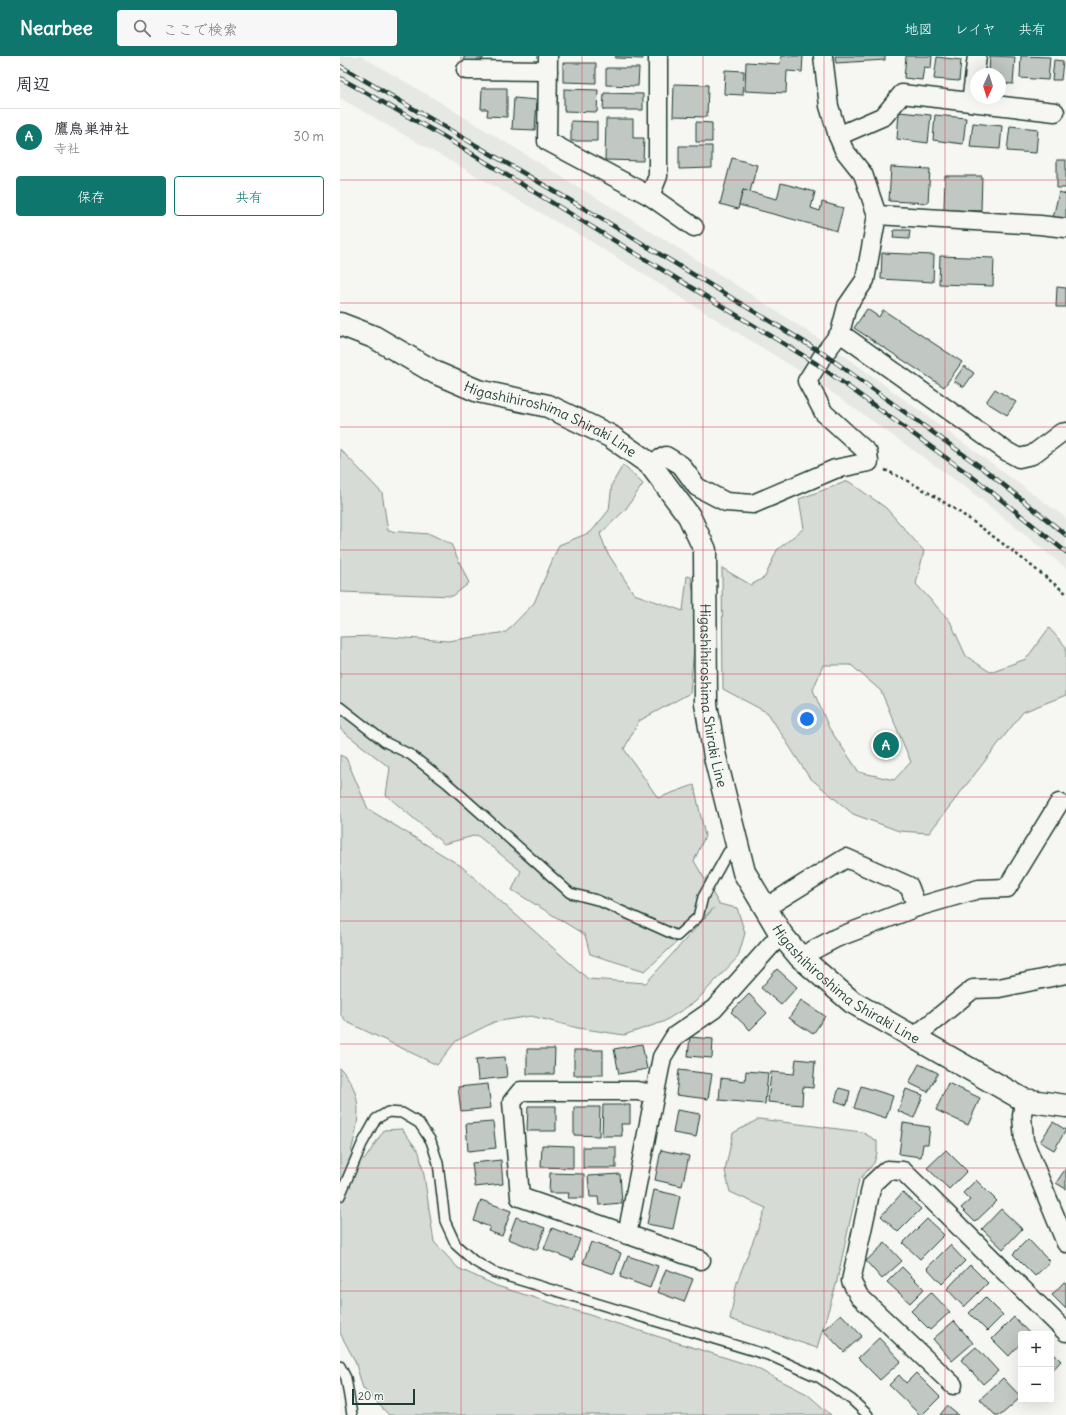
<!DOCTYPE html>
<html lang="ja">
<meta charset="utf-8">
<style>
body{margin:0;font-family:Delius,"Klee One",sans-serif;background:#f7f7f7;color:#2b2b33}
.controls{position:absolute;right:12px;bottom:12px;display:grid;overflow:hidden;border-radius:4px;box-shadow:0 4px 16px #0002}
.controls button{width:36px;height:36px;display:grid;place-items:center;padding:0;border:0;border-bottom:1px solid #e1e1e2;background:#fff;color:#2b2b33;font:20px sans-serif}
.compass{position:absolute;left:630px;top:12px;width:36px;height:36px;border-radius:50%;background:#fff;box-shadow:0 4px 16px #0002;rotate:184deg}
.scale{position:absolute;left:12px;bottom:10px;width:63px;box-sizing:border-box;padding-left:4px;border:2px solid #1f3d34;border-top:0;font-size:11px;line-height:14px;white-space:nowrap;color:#1f3d34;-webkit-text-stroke:3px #f6f6f2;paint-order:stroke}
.you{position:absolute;left:467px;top:663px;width:14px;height:14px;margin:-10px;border:3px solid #fff;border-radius:50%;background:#1a73e8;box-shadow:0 0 0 6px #1a73e833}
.badge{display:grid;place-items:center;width:26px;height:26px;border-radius:50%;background:#0f766e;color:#fff;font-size:13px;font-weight:700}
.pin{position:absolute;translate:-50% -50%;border:2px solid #fff;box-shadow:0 1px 4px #0006}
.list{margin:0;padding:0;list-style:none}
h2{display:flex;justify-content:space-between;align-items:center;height:52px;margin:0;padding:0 16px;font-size:17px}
h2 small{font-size:13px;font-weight:400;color:#7c7c81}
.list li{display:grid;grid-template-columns:26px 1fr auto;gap:12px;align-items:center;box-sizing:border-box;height:56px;padding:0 16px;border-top:1px solid #e1e1e2}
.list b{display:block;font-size:15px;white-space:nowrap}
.list p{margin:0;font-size:13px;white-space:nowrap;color:#7c7c81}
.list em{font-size:13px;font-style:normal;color:#7c7c81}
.actions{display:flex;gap:8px;padding:12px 16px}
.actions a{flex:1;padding:9px 0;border:1px solid #0f766e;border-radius:4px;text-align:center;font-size:14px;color:#0f766e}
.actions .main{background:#0f766e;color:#fff}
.icon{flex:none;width:22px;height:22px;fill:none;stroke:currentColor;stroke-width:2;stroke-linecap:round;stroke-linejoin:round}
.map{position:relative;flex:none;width:726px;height:1359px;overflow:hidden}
header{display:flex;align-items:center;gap:24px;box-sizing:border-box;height:56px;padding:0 20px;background:#0f766e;color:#fff}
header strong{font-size:19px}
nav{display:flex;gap:22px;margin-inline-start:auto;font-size:14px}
.search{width:280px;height:36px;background:#f7f7f7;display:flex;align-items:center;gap:10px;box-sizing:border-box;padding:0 14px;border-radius:4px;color:#7c7c81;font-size:15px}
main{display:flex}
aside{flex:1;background:#fff}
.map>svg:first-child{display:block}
.built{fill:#e6e8e4}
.green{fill:#d6dbd6;stroke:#7a8c85;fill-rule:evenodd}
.building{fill:#c1c8c3;stroke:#1f3d34}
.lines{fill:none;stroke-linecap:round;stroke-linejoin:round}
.service-casing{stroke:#1f3d34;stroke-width:12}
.minor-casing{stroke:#1f3d34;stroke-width:21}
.primary-casing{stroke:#1f3d34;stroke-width:25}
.path{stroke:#1f3d34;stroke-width:2.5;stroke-dasharray:3 3;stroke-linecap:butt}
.service{stroke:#f6f6f2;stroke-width:9}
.minor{stroke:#f6f6f2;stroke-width:18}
.primary{stroke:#f6f6f2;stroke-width:22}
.rail-casing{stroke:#1f3d34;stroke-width:4.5}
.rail{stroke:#f6f6f2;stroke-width:3;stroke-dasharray:9;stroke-linecap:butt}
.grid{fill:none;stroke:#d1495b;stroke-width:1;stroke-opacity:0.55}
.labels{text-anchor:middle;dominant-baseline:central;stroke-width:4;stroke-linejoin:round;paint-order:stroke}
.street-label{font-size:14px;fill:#1f3d34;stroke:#f6f6f2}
</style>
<header>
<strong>Nearbee</strong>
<div class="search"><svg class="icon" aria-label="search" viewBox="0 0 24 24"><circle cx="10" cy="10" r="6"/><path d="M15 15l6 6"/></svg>ここで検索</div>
<nav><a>地図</a><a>レイヤ</a><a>共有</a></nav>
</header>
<main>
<aside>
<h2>周辺<small></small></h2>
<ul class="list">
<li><span class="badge">A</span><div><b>鷹鳥巣神社</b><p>寺社</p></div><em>30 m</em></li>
</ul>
<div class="actions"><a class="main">保存</a><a>共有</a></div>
</aside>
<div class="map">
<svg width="726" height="1359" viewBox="0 0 726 1359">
<rect width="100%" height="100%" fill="#f6f6f2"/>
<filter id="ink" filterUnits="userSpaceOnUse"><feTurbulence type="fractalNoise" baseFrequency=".025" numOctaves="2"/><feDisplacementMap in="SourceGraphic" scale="8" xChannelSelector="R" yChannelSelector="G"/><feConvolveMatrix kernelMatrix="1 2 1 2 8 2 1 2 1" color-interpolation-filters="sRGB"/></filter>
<g filter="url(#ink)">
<polygon class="built" points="0,0 21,0 93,42 351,200 498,295 726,462 726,512 628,433 476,325 250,185 0,42"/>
<g class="green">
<polygon points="0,393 42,437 48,475 90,478 111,488 129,527 113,540 0,536"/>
<polygon points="283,409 303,428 285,454 260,478 267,496 294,538 343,555 347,520 351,521 357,558 350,637 299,665 284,693 318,742 354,729 365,780 354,805 379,848 397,852 405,877 398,901 355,946 323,966 284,979 238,972 191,960 154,966 116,985 97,1009 7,966 0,958 0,699 6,702 28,753 121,810 248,923 306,927 374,852 305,915 250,898 245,879 172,834 181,815 137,779 104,788 46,739 50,712 0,673 0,581 37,580 108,585 166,576 194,547 219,489 251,476 269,454 272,428"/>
<path d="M508,425L546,452L584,495L576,528L610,565L626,600L650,616L686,603L709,572L726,591V639L683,656L589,777L559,775L513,758L469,721L428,657L383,633L382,512L411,529L425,521L437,494L464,472L459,443ZM483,609H511L541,635L571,706L554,724L519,716L489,672L473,634Z"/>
<path d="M0,1012C25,1039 19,1064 11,1096L25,1103L44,1074L62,1073L79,1096L84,1119L94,1186L118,1212L157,1230L412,1310L467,1338L491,1359H49L23,1332L15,1305L0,1277Z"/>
<polygon points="419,1063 522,1076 537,1085 537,1097 534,1107 519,1124 496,1229 477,1292 390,1263 397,1226 426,1152 390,1136 385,1115 393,1077"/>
</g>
<g class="building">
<polygon points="124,0 143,0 143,3 137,3 137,6 124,6"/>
<polygon points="276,0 303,0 303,3 275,2"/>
<polygon points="441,0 463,0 462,16 447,15 446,37 405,35 406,6 440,8"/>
<polygon points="495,0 545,0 545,4 496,7"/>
<polygon points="566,0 592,0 591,12 584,11 582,24 564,22"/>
<polygon points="650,0 675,1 673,28 660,27 660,18 649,18"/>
<polygon points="681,0 710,1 708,24 680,22"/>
<polygon points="597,1 621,4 619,25 594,23"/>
<polygon points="714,4 723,5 721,24 712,24"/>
<polygon points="223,7 256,7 256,27 223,26"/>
<polygon points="266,12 299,12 298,30 266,29"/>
<polygon points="385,14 404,15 403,39 384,38"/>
<polygon points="334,28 368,29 367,61 333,60"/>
<polygon points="142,32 167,32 167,61 147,60 148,53 141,53"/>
<polygon points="224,33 258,34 257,56 224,55"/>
<polygon points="264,37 303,38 303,54 263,54"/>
<polygon points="174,42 197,44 195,74 172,73"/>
<polygon points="559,56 591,59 588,87 557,83"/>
<polygon points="595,59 626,62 623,88 593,84"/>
<polygon points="266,63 293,63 293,82 304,82 303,105 265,104"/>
<polygon points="231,65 257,66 257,85 231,85"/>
<polygon points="356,66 372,67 372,86 356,86"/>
<polygon points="633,67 662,70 660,93 630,91"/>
<polygon points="670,70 698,73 696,97 667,95"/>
<polygon points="339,90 372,90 372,112 339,113"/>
<polygon points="392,102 417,109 410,136 403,134 398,153 380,148"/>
<rect x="717" y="104" width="9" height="28"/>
<polygon points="551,111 590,113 588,147 549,145"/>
<polygon points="605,120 642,120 641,155 604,154"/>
<polygon points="441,127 475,136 471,152 480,155 482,146 503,152 497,175 399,149 403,134 437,143"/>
<polygon points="719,136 726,138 726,165 713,162"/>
<polygon points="554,174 570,174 569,183 553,182"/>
<polygon points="542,197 594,199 593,226 541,223"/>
<polygon points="600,200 654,202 653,230 599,228"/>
<polygon points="717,231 726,232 726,251 716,251"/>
<polygon points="527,253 539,261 543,254 622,306 604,331 514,272"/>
<polygon points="624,310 634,317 624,331 614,325"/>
<polygon points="655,333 676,346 667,359 646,346"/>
<polygon points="437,913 457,931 441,949 421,932"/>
<polygon points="409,938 427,957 410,974 391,956"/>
<polygon points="461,944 485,960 473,978 449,962"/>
<polygon points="350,981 373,983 372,1002 348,1000"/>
<polygon points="302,988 307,1013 279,1018 274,993"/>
<polygon points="187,993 215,993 214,1018 187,1018"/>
<rect x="234" y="994" width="29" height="25"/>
<polygon points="165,1001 167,1021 138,1024 136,1003"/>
<polygon points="456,1003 475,1005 473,1032 463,1031 462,1049 428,1046 431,1016 454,1018"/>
<polygon points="579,1008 598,1017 588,1036 569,1027"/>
<polygon points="339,1014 372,1018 368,1043 336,1039"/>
<polygon points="406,1015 428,1017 425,1048 379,1044 381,1022 405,1025"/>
<polygon points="608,1027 640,1042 628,1069 596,1054"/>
<polygon points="148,1028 151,1052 121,1055 118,1031"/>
<polygon points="521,1030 553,1040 546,1062 514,1052"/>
<polygon points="499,1032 510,1035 507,1049 495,1045"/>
<polygon points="566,1033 583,1039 574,1062 558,1055"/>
<polygon points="263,1049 290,1049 290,1068 281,1068 282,1080 262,1080"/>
<polygon points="188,1050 216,1050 216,1075 187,1075"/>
<polygon points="234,1051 260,1051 259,1080 234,1079"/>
<polygon points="337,1054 360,1058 356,1081 333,1077"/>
<polygon points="153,1066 156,1092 128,1095 126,1068"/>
<polygon points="713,1066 726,1074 714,1094 700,1086"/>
<polygon points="563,1067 590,1071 588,1088 583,1088 581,1101 559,1098"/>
<polygon points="202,1089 233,1090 233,1112 201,1111"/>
<rect x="243" y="1091" width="33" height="21"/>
<polygon points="321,1094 349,1100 342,1130 315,1124"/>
<polygon points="606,1094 627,1115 609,1133 587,1112"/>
<polygon points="161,1104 163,1128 135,1131 132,1107"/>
<polygon points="726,1112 726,1133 716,1127"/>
<polygon points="210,1117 244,1118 244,1142 228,1142 229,1137 209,1137"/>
<polygon points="280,1118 282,1147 259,1149 258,1141 250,1141 248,1120"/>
<polygon points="636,1124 657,1145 635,1166 621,1152 630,1144 623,1137"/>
<polygon points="314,1134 340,1140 333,1173 307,1168"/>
<polygon points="563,1136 581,1153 558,1176 541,1160"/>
<polygon points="141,1144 171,1155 162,1180 148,1175 150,1171 134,1165"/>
<polygon points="661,1153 682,1173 663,1193 642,1173"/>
<polygon points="176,1161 205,1172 197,1194 168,1183"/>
<polygon points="587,1163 604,1179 580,1203 563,1187"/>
<polygon points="212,1172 240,1183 233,1204 204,1193"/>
<polygon points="688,1183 710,1206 695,1220 673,1198"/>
<polygon points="251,1186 281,1197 274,1218 243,1207"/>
<polygon points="545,1187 562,1205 542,1223 526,1205"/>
<polygon points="610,1189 625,1205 602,1228 587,1212"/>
<polygon points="288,1200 318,1210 310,1232 280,1221"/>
<polygon points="630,1209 648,1227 624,1251 607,1233"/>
<polygon points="562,1211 584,1233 570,1247 547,1226"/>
<polygon points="326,1213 353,1223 344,1246 317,1236"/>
<polygon points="724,1226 726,1227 726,1253 712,1239"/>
<polygon points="591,1236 610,1256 590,1274 571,1255"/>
<polygon points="645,1241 663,1259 647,1275 629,1257"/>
<polygon points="501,1258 522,1280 504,1296 483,1274"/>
<polygon points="674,1261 690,1278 681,1278 681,1287 669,1300 652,1283"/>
<polygon points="614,1265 633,1287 612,1305 593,1283"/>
<polygon points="539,1282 561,1305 540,1324 518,1302"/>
<polygon points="636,1291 658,1315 643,1328 621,1304"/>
<polygon points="711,1295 721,1305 711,1316"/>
<polygon points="576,1317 600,1341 582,1359 580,1359 549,1329 559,1319 566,1327"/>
<polygon points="663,1322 681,1341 661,1359 655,1359 640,1343"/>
<polygon points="607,1350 618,1359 600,1359"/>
</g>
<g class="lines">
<defs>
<g id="service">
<polyline points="0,651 45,686 71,699 107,727 230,837 257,844 337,880 358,861 363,841 388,796 397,790"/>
<polyline points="0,1140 22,1088 36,1063 48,1056 62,1057 79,1067 91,1085 98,1107 105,1165 116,1189 134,1205 153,1216 431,1300 480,1322 512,1344 528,1359"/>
<polyline points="0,1310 6,1322 12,1359"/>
</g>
<g id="minor">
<polyline points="208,0 207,85 310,140 354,171"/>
<polyline points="126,14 208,15"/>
<polyline points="631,46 637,0"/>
<polyline points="498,80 544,60 562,38 715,56"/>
<polyline points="310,140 318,120 318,0"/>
<polyline points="537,159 700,169 726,172"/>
<polyline points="500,277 666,395 679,402 692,399 721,377 726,376"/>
<polyline points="310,408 326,400 341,409 357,431 386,446 413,448 495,413 529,406 528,397 484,357 467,325 484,298 500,277 507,250 525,224 537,159 523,118 504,94 498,80 489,50 483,0"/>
<polyline points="425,852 506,802 569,830 577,851"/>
<polyline points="460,901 496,882 577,851 639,833 667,832 719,747"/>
<polyline points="573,982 633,933 659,932 726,918"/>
<polyline points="314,1038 297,1035 181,1035 172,1046 180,1141 361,1204"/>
<polyline points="684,1044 682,1060 684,1085 726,1187"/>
<polyline points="287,1179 322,1001 335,980 374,953 441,878"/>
<polyline points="613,1329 519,1240 511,1225 532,1128 547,1114 563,1115 726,1276"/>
</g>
<g id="primary">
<path id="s1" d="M0,268L34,281L96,317L138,335L208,350L270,380L310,408L349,460L365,494L366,648L375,701L404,816L441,878L460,901L512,946L684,1044L726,1050"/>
</g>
</defs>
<use href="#service" class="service-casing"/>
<use href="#minor" class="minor-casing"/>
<use href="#primary" class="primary-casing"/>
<path class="path" d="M545,414C612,444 668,492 726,537"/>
<use href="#service" class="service"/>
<use href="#minor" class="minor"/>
<use href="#primary" class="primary"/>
<defs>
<g id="rail">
<polyline points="0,10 262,163 484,298 645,414 726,479"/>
<polyline points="0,22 101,79 477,308 638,425 726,496"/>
</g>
</defs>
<use href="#rail" class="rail-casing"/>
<use href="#rail" class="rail"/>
</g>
</g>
<path class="grid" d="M121,0V1359M242,0V1359M363,0V1359M484,0V1359M605,0V1359M0,124H726M0,247H726M0,371H726M0,494H726M0,618H726M0,741H726M0,865H726M0,988H726M0,1112H726M0,1235H726"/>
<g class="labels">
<g class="street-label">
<text stroke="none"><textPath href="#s1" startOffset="232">Higashihiroshima Shiraki Line</textPath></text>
<text stroke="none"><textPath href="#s1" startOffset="592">Higashihiroshima Shiraki Line</textPath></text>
<text stroke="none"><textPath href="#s1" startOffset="927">Higashihiroshima Shiraki Line</textPath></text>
</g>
</g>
</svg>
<div class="controls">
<button>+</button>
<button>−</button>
</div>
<svg class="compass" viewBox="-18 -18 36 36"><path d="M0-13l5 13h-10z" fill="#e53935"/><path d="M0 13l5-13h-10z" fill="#7c7c81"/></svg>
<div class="scale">20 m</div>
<div class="you"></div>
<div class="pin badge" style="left:546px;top:689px">A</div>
</div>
</main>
